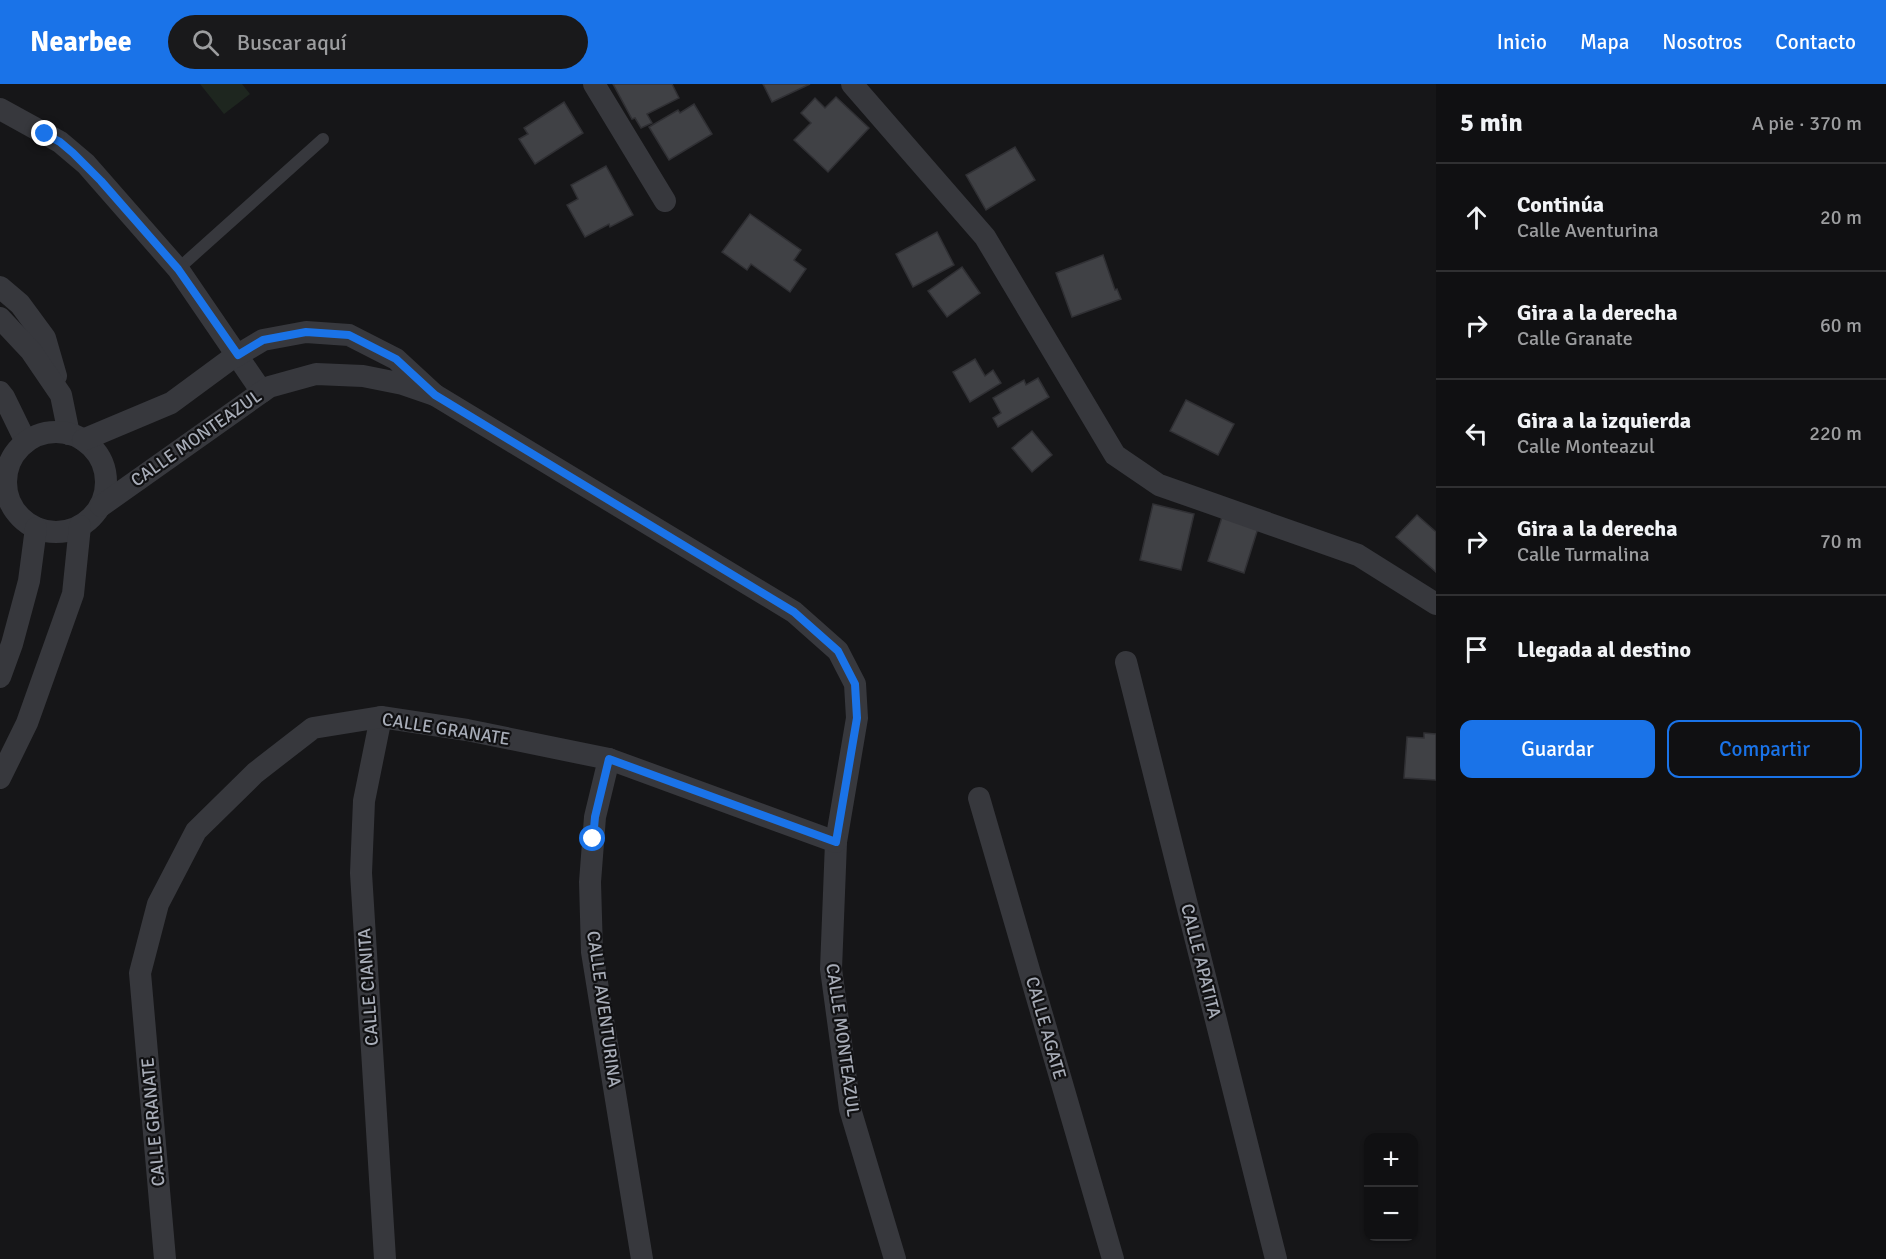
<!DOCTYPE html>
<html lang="es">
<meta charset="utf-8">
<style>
body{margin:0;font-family:Signika,sans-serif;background:#19191b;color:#f1f3f6}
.controls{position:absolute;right:18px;bottom:18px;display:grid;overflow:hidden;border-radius:12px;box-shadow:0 2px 4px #0004}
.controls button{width:54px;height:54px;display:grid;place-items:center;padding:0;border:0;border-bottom:2px solid #303032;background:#101012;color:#f1f3f6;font:30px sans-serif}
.stop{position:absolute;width:18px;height:18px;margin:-14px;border:4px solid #1a73e8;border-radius:50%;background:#fff}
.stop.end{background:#1a73e8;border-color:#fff;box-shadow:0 2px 6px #0008}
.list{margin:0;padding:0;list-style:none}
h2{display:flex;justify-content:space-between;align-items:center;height:78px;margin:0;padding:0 24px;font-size:26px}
h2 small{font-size:20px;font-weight:400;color:#9c9d9f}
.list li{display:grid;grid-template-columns:39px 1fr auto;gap:18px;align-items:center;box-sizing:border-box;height:108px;padding:0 24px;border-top:2px solid #303032}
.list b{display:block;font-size:22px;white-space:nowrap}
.list p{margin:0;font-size:20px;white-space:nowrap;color:#9c9d9f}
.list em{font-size:20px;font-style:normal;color:#9c9d9f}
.actions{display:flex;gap:12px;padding:18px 24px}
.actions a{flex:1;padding:14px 0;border:2px solid #1a73e8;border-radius:12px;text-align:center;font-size:21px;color:#1a73e8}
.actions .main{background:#1a73e8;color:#fff}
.icon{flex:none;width:33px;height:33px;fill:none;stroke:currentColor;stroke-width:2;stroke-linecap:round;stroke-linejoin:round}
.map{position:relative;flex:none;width:1436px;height:1175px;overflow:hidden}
header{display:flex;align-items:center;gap:36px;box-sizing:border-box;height:84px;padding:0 30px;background:#1a73e8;color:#fff}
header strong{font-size:28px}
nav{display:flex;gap:33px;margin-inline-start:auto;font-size:21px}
.search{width:420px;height:54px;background:#19191b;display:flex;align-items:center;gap:15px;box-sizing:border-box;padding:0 21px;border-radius:33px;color:#9c9d9f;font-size:22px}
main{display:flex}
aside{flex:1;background:#101012}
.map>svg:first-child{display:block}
.green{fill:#1e261f}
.building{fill:#404145;stroke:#303034;stroke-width:1.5}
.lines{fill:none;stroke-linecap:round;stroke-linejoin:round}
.lane{stroke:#37383d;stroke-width:12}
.street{stroke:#37383d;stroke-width:22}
.route{stroke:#1a73e8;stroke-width:8}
.labels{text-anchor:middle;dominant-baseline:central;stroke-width:4.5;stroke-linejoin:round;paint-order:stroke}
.street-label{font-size:18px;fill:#a8adb8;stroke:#111113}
</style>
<header>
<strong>Nearbee</strong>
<div class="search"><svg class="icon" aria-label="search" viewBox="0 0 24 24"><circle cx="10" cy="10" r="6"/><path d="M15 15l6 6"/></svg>Buscar aquí</div>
<nav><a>Inicio</a><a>Mapa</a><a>Nosotros</a><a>Contacto</a></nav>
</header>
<main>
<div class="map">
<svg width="1436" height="1175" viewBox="0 0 1436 1175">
<rect width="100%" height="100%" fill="#161618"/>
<polygon class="green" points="200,0 242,0 250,10 224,30"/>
<g class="building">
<polygon points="613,0 672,0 679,14 647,30 652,39 641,44 635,34 632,35"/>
<polygon points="763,0 810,0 772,18"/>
<polygon points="836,13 869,44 828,88 794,56 811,39 801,29 815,14 825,24"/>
<polygon points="564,18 583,49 535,80 519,55 528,50 524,44"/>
<polygon points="694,20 712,50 669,76 649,43 678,26 680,29"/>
<polygon points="1015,63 1035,96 986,126 966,91"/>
<polygon points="606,82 633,131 610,143 609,140 585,153 567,121 578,115 571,101"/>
<polygon points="750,130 801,166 794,176 806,185 790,208 751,180 747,186 722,168"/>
<polygon points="937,148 954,181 913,203 896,170"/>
<polygon points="1103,171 1115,206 1117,205 1121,215 1072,233 1056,189"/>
<polygon points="962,183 980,209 947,233 928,207"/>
<polygon points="975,275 985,292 993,286 1001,299 970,318 953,288"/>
<polygon points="1038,294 1049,313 998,343 993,334 1001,329 993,314 1024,296 1026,301"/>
<polygon points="1186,316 1234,340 1218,371 1170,347"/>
<polygon points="1032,347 1052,371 1032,388 1012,364"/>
<polygon points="1153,420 1194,430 1181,486 1140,476"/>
<polygon points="1223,430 1259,441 1244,489 1208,477"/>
<polygon points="1417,431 1436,448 1436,488 1396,453"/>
<polygon points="1424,649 1436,650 1436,696 1404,694 1407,653 1424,654"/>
</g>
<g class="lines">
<polyline class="lane" points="178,185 323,55"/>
<g class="street">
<polyline points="594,0 665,117"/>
<polyline points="852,0 985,153 1115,371 1159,401 1358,471 1436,520"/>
<polyline points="0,25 60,58 86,80 178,185 262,308"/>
<polyline points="0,203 20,220 45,254 56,292"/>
<polyline points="0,234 31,267 61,311 69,350"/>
<polyline points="0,308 4,313 26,358"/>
<polyline points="435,311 794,528 838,567 855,600 857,634 836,758 831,885 850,1025 895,1175"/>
<circle cx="56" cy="398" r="50"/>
<polyline points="83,356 171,319 228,277 263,256 306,248 349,251 396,275 435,311 403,300 363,292 316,290 269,303 101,422"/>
<polyline points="1126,578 1276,1175"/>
<polyline points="0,593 12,560 29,497 36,444"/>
<polyline points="381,633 364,717 361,789 385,1175"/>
<polyline points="609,675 595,733 590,798 592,868 642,1175"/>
<polyline points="0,694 27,639 73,510 80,442"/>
<polyline points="979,714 1113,1175"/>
<polyline points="165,1175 140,889 158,820 196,747 255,689 313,644 381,633 467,646 609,675 836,758"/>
</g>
</g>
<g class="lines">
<polyline class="route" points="45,50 60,58 73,69 101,97 178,185 238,271 263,256 306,248 349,251 396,275 435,311 794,528 838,567 855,600 857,634 836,758 609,675 595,733 593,755"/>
</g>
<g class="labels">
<g class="street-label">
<text transform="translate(196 354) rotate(-35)">CALLE MONTEAZUL</text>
<text transform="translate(446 645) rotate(9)">CALLE GRANATE</text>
<text transform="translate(1201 877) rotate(76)">CALLE APATITA</text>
<text transform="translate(368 903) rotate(-94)">CALLE CIANITA</text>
<text transform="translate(604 925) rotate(82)">CALLE AVENTURINA</text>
<text transform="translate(1046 944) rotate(74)">CALLE AGATE</text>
<text transform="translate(843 956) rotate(82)">CALLE MONTEAZUL</text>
<text transform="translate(153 1038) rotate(-95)">CALLE GRANATE</text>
</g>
</g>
</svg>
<div class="controls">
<button>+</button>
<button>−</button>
</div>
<div class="stop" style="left:593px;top:755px"></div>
<div class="stop end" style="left:45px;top:50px"></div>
</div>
<aside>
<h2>5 min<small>A pie · 370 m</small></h2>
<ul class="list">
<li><svg class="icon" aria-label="ahead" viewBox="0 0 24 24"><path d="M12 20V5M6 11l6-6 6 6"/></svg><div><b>Continúa</b><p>Calle Aventurina</p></div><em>20 m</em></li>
<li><svg class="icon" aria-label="right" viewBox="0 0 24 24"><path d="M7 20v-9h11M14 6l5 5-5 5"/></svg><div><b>Gira a la derecha</b><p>Calle Granate</p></div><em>60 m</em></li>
<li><svg class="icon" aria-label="left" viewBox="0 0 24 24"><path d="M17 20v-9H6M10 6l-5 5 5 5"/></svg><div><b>Gira a la izquierda</b><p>Calle Monteazul</p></div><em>220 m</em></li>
<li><svg class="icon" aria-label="right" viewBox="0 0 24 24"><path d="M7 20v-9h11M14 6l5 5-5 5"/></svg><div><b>Gira a la derecha</b><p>Calle Turmalina</p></div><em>70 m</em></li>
<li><svg class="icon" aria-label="arrive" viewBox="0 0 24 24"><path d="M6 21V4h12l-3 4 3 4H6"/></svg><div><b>Llegada al destino</b></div></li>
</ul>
<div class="actions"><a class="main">Guardar</a><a>Compartir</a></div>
</aside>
</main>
